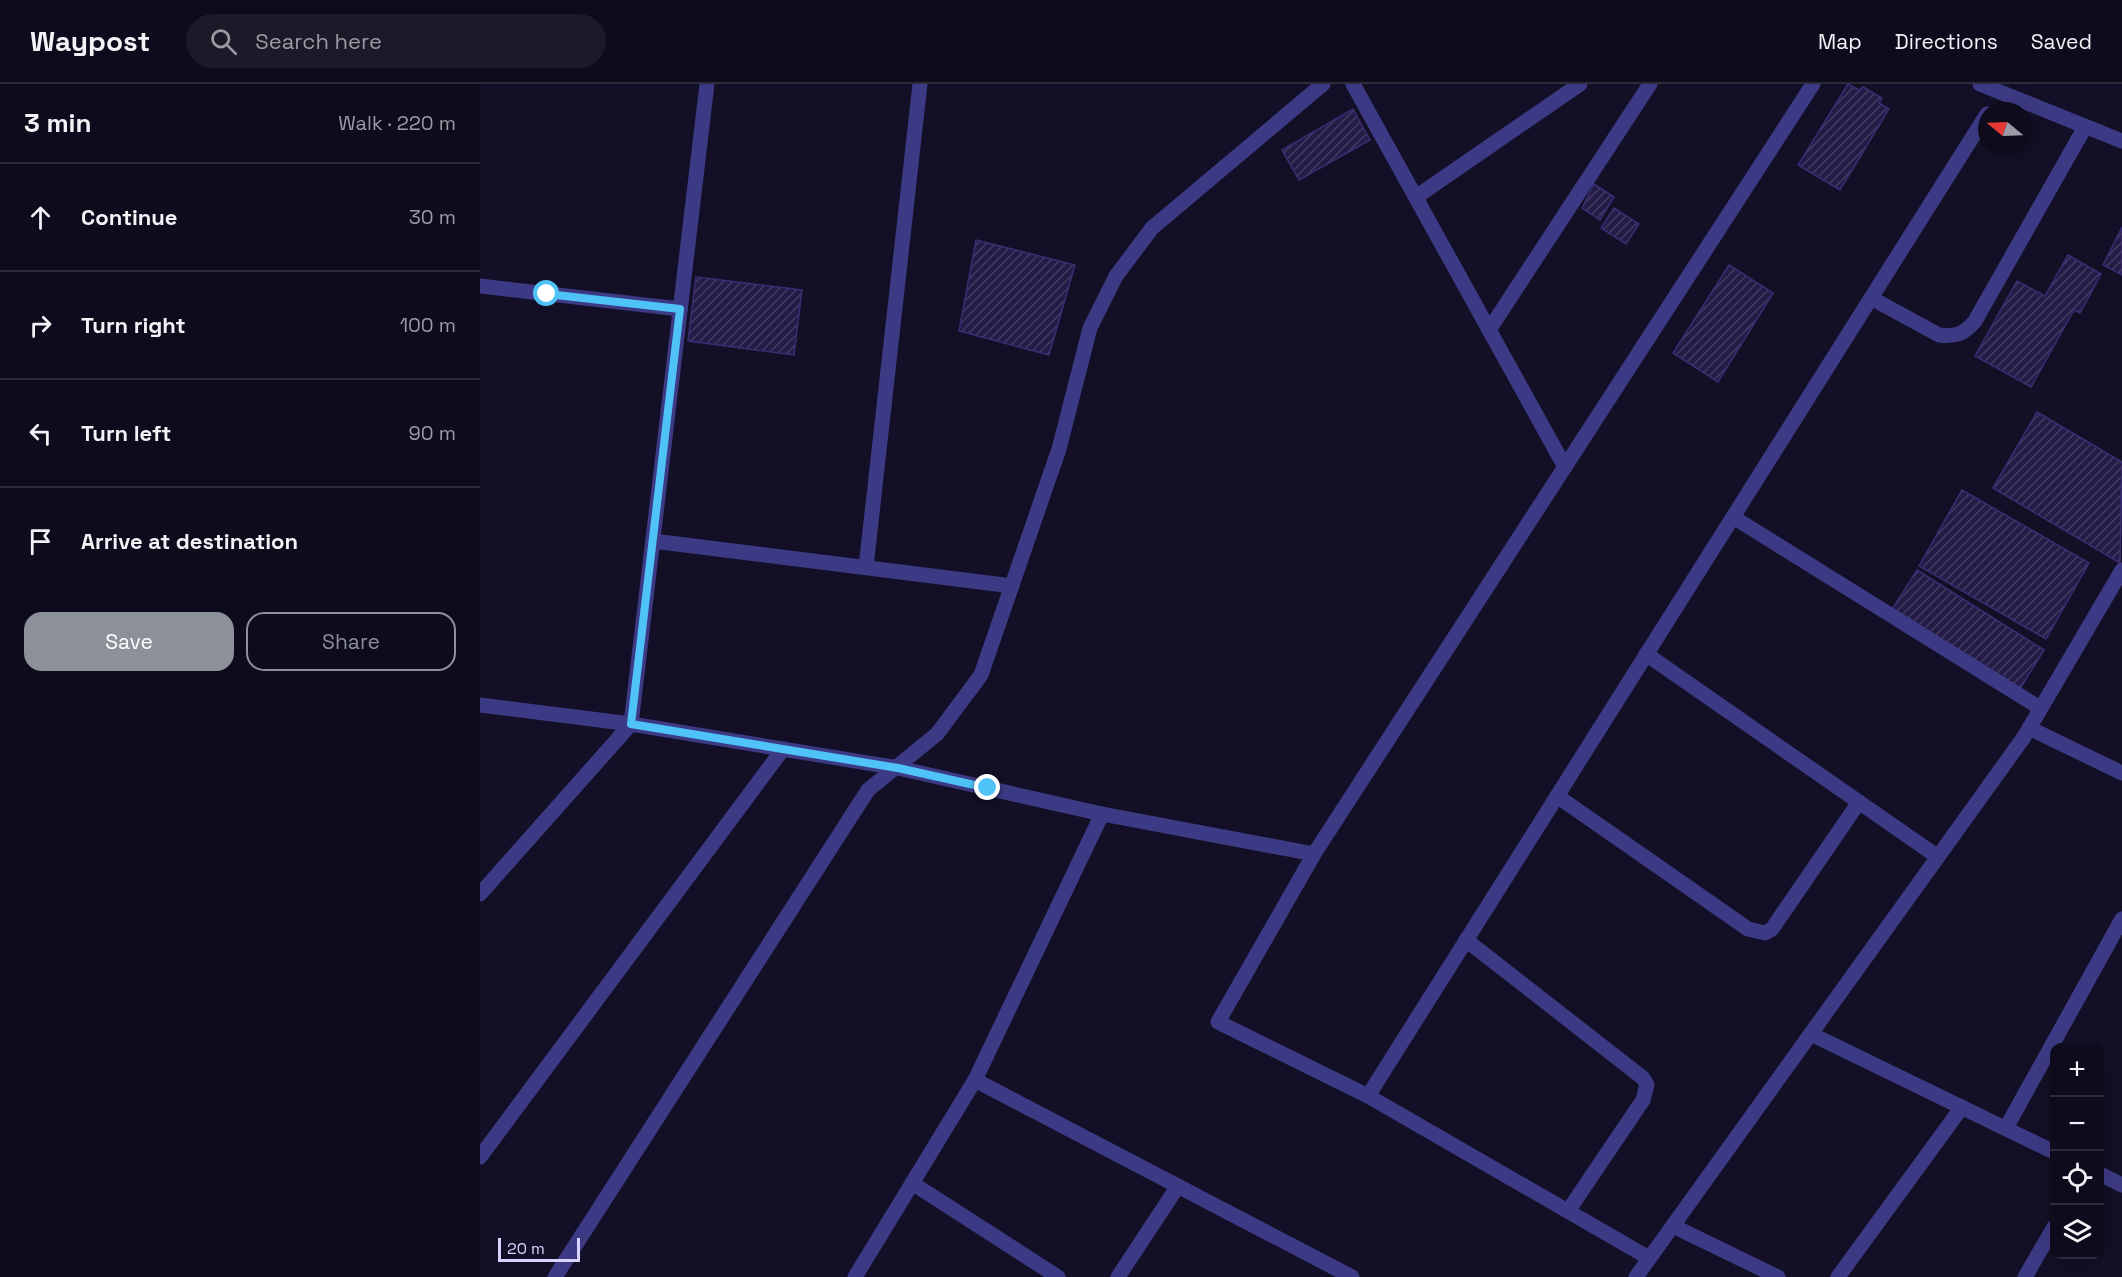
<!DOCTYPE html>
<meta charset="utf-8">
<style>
body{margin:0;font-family:"Space Grotesk",sans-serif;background:#1c1929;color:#f1f3f6}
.controls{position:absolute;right:18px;bottom:18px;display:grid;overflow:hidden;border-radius:12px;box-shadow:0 6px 24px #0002}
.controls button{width:54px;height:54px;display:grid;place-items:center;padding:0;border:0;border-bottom:2px solid #2e2b3b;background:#0e0b1c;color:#f1f3f6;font:30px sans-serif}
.compass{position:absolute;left:1498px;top:18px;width:54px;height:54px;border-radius:50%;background:#0e0b1c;box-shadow:0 6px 24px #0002;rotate:289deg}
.scale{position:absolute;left:18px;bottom:15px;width:82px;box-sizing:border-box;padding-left:6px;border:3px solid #d9d4ff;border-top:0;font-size:16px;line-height:21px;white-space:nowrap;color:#d9d4ff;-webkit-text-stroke:4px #130f26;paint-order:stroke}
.stop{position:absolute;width:18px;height:18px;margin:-14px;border:4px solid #4fc3f7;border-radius:50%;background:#fff}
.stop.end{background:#4fc3f7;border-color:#fff;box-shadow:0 2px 6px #0008}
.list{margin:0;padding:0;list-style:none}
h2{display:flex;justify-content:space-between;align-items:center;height:78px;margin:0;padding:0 24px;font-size:26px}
h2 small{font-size:20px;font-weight:400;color:#9b9ba3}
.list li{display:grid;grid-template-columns:39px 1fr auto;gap:18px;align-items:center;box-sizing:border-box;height:108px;padding:0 24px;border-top:2px solid #2e2b3b}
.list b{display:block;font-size:22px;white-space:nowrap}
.list em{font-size:20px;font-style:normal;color:#9b9ba3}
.actions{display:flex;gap:12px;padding:18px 24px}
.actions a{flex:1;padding:14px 0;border:2px solid #8c9099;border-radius:18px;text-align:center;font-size:21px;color:#8c9099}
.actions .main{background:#8c9099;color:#fff}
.icon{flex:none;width:33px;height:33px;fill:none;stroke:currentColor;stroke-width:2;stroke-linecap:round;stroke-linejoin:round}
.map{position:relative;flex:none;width:1642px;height:1193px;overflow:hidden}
header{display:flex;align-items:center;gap:36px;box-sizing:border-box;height:84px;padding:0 30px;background:#0e0b1c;border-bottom:2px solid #2e2b3b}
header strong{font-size:28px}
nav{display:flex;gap:33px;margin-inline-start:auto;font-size:21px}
.search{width:420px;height:54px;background:#1c1929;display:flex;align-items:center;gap:15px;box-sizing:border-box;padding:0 21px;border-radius:33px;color:#9b9ba3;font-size:22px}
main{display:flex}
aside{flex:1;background:#0e0b1c}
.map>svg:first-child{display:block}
.building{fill:url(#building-hatch);stroke:#3b2d73;stroke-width:1.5}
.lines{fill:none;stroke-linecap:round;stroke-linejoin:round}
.street{stroke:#3d3a85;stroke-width:15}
.route{stroke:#4fc3f7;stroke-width:8}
</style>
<header>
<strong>Waypost</strong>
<div class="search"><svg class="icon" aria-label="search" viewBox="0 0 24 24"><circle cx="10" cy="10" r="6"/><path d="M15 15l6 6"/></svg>Search here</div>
<nav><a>Map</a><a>Directions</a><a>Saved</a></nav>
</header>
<main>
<aside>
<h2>3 min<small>Walk · 220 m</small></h2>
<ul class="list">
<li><svg class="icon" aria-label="ahead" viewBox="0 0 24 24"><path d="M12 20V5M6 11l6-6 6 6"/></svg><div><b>Continue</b></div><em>30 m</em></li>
<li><svg class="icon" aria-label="right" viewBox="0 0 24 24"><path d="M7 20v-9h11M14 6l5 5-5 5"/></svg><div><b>Turn right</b></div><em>100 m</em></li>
<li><svg class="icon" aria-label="left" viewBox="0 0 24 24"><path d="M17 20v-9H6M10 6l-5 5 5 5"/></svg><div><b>Turn left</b></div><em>90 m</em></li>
<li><svg class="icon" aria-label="arrive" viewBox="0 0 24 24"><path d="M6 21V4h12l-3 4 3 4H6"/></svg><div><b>Arrive at destination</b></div></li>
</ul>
<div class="actions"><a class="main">Save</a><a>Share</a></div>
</aside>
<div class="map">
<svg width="1642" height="1193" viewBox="0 0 1642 1193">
<defs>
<pattern id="building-hatch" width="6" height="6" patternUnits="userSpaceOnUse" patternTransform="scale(1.5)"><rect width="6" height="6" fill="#241b47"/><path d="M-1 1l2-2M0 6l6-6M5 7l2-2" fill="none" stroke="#433b63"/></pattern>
</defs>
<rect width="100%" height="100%" fill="#130f26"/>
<g class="building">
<polygon points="1368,0 1379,6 1383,3 1402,14 1399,19 1409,25 1360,106 1318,81"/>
<polygon points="873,25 890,56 819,96 802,66"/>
<polygon points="1114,100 1134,113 1120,136 1102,124"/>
<polygon points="1134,124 1159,140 1146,160 1121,144"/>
<polygon points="1642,143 1642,191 1623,181"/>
<polygon points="496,156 595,181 569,271 479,247"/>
<polygon points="1588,171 1621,190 1600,229 1594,226 1551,303 1495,272 1537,197 1565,212"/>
<polygon points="1249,181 1293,209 1238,298 1193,269"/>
<polygon points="216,193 322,206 314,271 208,257"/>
<polygon points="1557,328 1642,378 1640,479 1513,404"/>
<polygon points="1482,406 1609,479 1566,555 1439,482"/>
<polygon points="1437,486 1564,566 1538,608 1411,527"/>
</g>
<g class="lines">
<g class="street">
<polyline points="873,0 1085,383"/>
<polyline points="1500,0 1642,57"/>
<polyline points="936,113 1100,0"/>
<polyline points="0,202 200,225"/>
<path d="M1391,214L1459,251C1476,253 1484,250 1495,237L1605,43"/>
<polyline points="1009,246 1170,0"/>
<polyline points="1253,433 1560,624"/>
<polyline points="173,457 532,502"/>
<polyline points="386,483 440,0"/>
<polyline points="1166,570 1458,773"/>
<polyline points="0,621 151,640 227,0"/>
<polyline points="1549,644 1642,689"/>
<polyline points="1077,712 1268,845 1285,849 1292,845 1379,718"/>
<polyline points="622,730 834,770 1333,0"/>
<polyline points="834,770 738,938 888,1012"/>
<polyline points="0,810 151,640 418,684 622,730 495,996 375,1193"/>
<polyline points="986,856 1163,994 1167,1001 1163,1016 1088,1127"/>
<polyline points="1331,950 1574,1068"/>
<polyline points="495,996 872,1193"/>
<polyline points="1526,1044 1642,835"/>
<polyline points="0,1073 303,665"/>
<polyline points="1620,1090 1642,1101"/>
<polyline points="432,1099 578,1193"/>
<polyline points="1193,1142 1298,1193"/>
<polyline points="1169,1174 888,1012 1507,30"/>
<polyline points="75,1193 388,706 457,650 501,591 579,365 610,244 636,192 672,144 843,0"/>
<polyline points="638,1193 698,1102"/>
<polyline points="1156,1193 1544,653 1642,486"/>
<polyline points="1358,1193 1482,1023"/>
<polyline points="1545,1193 1574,1143"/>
</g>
</g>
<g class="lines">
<polyline class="route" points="67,210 200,225 151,640 418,684 508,704"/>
</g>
</svg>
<div class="controls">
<button>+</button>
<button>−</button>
<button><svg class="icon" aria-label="locate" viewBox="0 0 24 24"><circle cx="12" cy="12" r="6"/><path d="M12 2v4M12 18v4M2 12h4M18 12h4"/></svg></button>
<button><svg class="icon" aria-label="layers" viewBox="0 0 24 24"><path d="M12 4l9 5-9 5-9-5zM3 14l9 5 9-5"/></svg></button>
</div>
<svg class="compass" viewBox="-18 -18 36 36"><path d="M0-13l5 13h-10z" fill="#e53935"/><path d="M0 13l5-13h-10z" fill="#9b9ba3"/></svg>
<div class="scale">20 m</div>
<div class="stop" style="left:67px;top:210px"></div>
<div class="stop end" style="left:508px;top:704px"></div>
</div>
</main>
